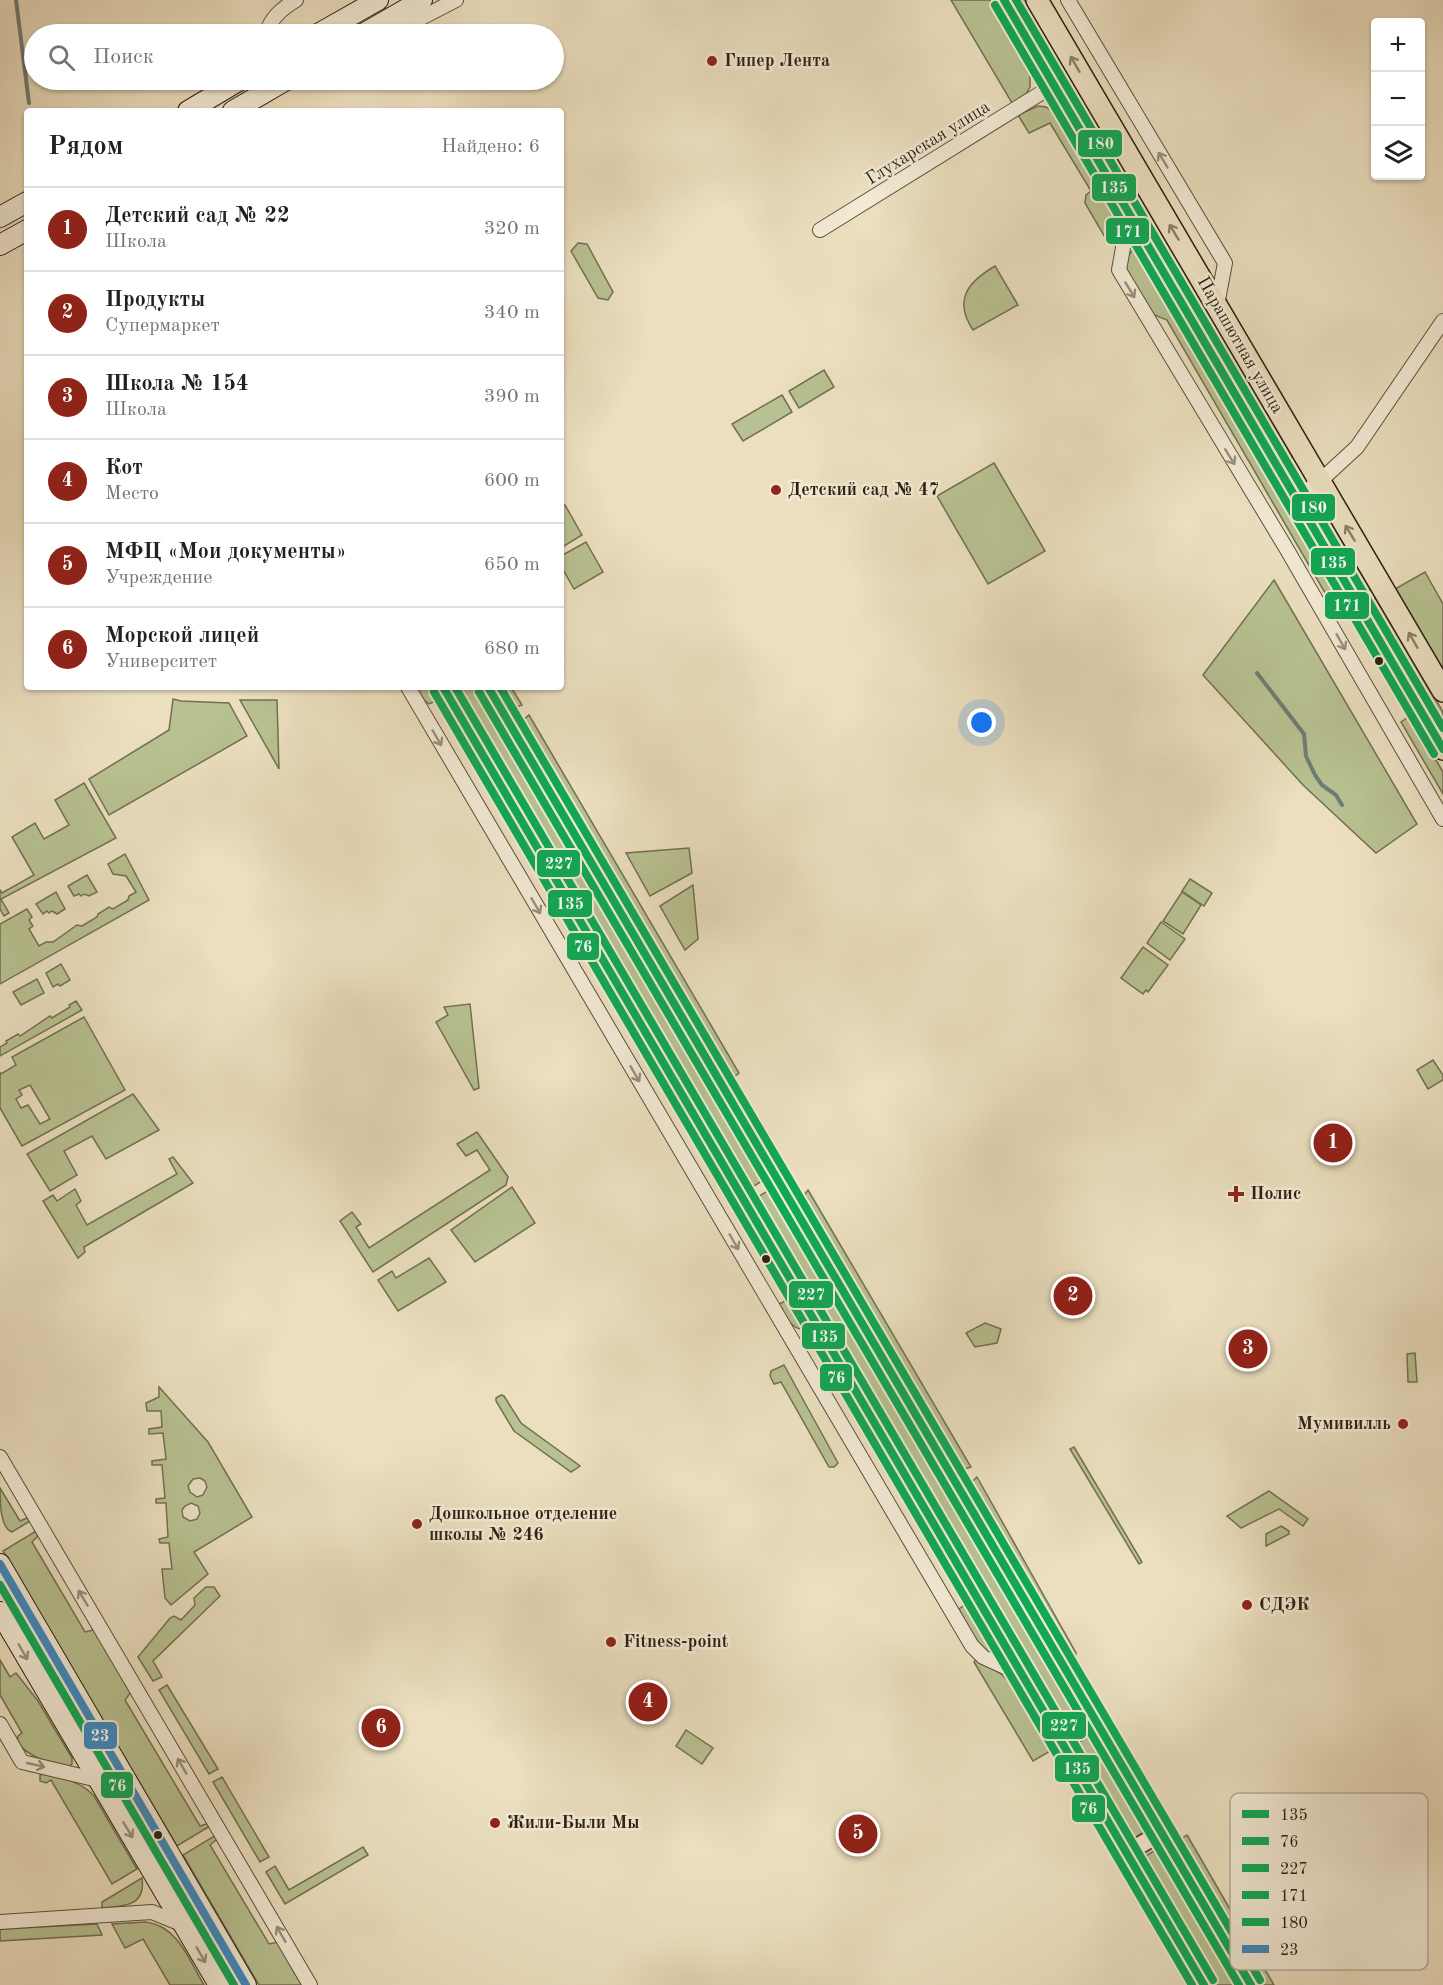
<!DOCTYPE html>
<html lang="ru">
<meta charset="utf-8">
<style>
body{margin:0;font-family:"Old Standard TT",serif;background:#f6f6f6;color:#202124}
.controls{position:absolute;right:18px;top:18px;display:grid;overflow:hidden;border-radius:6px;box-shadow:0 2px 4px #0004}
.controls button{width:54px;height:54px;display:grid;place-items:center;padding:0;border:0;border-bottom:2px solid #e0e0e0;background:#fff;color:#202124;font:30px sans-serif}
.you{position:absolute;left:982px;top:723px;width:21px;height:21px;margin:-15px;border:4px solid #fff;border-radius:50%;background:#1a73e8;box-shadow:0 0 0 9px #1a73e833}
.badge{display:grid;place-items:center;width:39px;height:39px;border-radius:50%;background:#8f2418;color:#fff;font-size:20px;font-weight:700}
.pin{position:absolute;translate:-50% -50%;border:3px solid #fff;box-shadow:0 2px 6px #0006}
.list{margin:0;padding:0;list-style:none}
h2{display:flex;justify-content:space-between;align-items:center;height:78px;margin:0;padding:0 24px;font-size:26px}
h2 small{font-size:20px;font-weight:400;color:#757577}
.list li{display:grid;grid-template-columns:39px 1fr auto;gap:18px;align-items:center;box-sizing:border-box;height:84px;padding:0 24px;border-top:2px solid #e0e0e0}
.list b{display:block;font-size:22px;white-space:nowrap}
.list p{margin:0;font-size:20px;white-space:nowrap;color:#757577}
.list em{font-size:20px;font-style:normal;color:#757577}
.icon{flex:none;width:33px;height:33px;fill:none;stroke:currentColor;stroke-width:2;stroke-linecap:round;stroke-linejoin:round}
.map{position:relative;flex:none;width:1443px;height:1985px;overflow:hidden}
.search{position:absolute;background:#fff;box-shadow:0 2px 4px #0004;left:24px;top:24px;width:540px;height:66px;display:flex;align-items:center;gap:15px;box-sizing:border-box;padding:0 21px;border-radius:33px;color:#757577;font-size:22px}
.panel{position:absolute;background:#fff;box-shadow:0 2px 4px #0004;left:24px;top:108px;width:540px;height:582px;border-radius:6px}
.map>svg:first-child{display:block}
.green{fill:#b8c191;stroke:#727051;stroke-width:1.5;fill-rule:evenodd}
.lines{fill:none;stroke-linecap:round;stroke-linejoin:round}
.stream{stroke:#6f7d76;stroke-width:4}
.minor-casing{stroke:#5c4f3c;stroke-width:16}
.tertiary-casing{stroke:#5c4f3c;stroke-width:20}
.secondary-casing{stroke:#2c1f11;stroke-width:22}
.primary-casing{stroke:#2c1f11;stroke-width:24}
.minor{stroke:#f2ead5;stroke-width:14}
.tertiary{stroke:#f2ead5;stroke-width:16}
.secondary{stroke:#f2ead5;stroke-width:20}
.primary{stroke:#ebdfbf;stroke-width:21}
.bus-1-casing{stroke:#f2ead5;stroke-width:12}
.bus-2-casing{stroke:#f2ead5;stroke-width:12}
.bus-3-casing{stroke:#f2ead5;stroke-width:12}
.bus-4-casing{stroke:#f2ead5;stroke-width:12}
.bus-5-casing{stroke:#f2ead5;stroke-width:12}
.bus-6-casing{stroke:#f2ead5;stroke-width:12}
.bus-1{stroke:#10a855;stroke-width:8}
.bus-2{stroke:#10a855;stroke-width:8}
.bus-3{stroke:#10a855;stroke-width:8}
.bus-4{stroke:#10a855;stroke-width:8}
.bus-5{stroke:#10a855;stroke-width:8}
.bus-6{stroke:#3d8ac2;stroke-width:8}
.oneway{stroke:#8c7f68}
.oneway2{stroke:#998f7d}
.poi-dot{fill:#8f2418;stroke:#f2ead5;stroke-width:2}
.bus-dot{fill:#2c1f11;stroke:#f2ead5;stroke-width:2}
.labels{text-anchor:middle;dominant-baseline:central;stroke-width:5;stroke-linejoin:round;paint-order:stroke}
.poi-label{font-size:18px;font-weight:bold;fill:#2c1f11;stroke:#f2ead5;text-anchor:start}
.street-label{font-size:18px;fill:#2c1f11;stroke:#f2ead5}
.key{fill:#f2ead5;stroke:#b7ad9a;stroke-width:1.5}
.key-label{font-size:16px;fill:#2c1f11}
.line-badge{stroke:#f2ead5;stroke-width:2}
.badge-label{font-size:16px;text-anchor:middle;font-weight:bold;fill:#fff}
</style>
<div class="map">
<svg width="1443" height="1985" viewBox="0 0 1443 1985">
<rect width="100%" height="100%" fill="#ebdfbf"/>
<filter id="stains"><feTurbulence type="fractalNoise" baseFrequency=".00333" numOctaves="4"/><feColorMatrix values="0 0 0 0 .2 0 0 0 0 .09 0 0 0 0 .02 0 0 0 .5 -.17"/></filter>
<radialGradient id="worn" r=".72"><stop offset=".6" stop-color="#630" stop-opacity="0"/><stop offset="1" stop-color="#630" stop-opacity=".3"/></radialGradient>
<g class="green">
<polygon points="951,0 990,0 1030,68 1030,87 1026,94 1012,103"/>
<polygon points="1014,0 1025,0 1293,457 1286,462"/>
<path d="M1038,106L1046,107L1055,112L1116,215C1119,224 1119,235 1111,241L1106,239L1085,203L1086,195L1091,191L1050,123L1029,133L1018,115Z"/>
<polygon points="578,243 587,244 613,292 608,300 598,298 571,251"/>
<path d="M1133,250L1138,251L1342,600L1332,605L1167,320L1152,314L1126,271C1126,264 1127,255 1133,250Z"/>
<path d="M995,266L1018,305L973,330C953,300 968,282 995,266Z"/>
<polygon points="824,370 834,387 799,408 789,391"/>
<polygon points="782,395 792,412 743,441 732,424"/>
<polygon points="994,463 1045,551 988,584 937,496"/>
<polygon points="1321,504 1371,589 1364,594 1314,509"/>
<polygon points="565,505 582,535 561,548 561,507"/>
<polygon points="586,542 603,572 574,589 561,566 561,556"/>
<polygon points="1425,572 1443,604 1443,670 1395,589"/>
<polygon points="1274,580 1417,824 1376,853 1303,785 1203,675"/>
<polygon points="1376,598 1443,712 1442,726 1369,602"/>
<polygon points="416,687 436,687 731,1191 726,1194 436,701 429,704 424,700"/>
<polygon points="451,687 480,687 768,1177 748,1190"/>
<polygon points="497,687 511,687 522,705 510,710"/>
<polygon points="173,699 181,701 229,703 247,736 109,815 89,779 169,730"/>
<polygon points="240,700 277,700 279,769"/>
<polygon points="529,715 739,1073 733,1078 710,1048 519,724"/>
<polygon points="1410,716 1443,772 1443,794 1401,722"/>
<polygon points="84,783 116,838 1,899 9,913 4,916 0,909 0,890 2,893 34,875 12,837 35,823 44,839 69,825 55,800"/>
<polygon points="689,848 692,873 650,896 626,853"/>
<polygon points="125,854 149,900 0,984 0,924 27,909 32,917 29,920 33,926 29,929 39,946 46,942 53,942 77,925 82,926 97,917 98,914 109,907 113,909 128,900 129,896 136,892 126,876 113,874 108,864"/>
<polygon points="87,875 97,892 89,896 84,894 81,896 79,894 74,896 68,886"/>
<polygon points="1190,879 1212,893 1204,906 1182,891"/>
<polygon points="693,885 698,939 685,950 660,906"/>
<polygon points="56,892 65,909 57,914 52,911 49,913 47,911 43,914 36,904"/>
<polygon points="1182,892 1201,905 1183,934 1163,921"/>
<polygon points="1161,922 1185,939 1170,960 1147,943"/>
<polygon points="1143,947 1168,965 1148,992 1146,990 1143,994 1121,978"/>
<polygon points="61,964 70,980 60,986 58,984 53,987 46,973"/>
<polygon points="37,979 44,993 21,1005 13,992"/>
<polygon points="76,1001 82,1010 0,1056 0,1047 7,1043 6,1041 18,1034 20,1036 50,1016 52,1018 70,1007 69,1005"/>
<polygon points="470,1004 479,1088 474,1090 436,1022 448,1015 444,1007"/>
<path d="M84,1017L125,1090L22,1146L0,1108V1072L1,1074L16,1065L12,1057ZM30,1085L50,1119L40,1124L28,1105L21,1108L16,1099L22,1095L19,1090Z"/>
<polygon points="1433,1060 1443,1075 1443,1080 1428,1089 1417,1070"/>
<polygon points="133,1094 159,1130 106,1159 92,1136 64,1151 77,1175 50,1191 27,1154"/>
<polygon points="477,1132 508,1177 506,1185 373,1272 340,1221 352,1212 361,1224 356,1227 369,1248 490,1170 477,1150 466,1156 457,1144"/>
<polygon points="173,1157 193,1183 84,1247 85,1252 78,1258 43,1201 53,1195 57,1201 75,1189 81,1201 76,1205 87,1225 177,1174 169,1159"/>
<polygon points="512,1187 535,1223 475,1262 451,1230"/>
<polygon points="774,1187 1091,1727 1070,1738 753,1200"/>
<polygon points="808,1190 971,1467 958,1471 803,1209 802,1198"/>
<polygon points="429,1258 446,1282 398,1311 378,1280 392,1271 396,1278"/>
<path d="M789,1299L811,1326L979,1615L998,1656C978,1652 968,1626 959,1609L967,1603L806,1329C791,1331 786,1316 779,1304Z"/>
<polygon points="985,1323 1001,1329 997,1343 975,1347 966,1333"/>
<polygon points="1415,1353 1417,1382 1408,1382 1407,1354"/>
<polygon points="784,1365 838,1463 834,1467 829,1467 781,1382 774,1384 770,1376 771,1371"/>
<path d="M159,1387L208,1442L252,1517L194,1552L208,1574L171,1605L165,1598L162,1569H172L169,1543H160L159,1539L168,1537L166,1503H156V1499L165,1498L162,1465H152V1461L166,1459L163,1433L149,1434V1429L162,1427L161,1411H147L146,1403L159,1397ZM200,1478L205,1481L207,1487L203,1495L197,1497L190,1492L188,1486L193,1479ZM191,1503L198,1506L200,1513L197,1519L190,1521L183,1517L182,1510L185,1506Z"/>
<polygon points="501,1395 504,1396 521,1423 580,1466 571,1472 514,1431 496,1401 496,1398"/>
<polygon points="1074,1447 1142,1562 1139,1564 1070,1449"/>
<polygon points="977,1477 1076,1653 1075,1658 1070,1658 1052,1633 967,1487"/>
<path d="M0,1488L20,1521L27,1518L30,1521L12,1532C0,1528 0,1501 0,1488Z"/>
<polygon points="1269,1491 1308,1519 1303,1526 1279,1509 1241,1528 1227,1516"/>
<polygon points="1281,1526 1289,1531 1289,1534 1266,1546 1266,1534"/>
<polygon points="36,1531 38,1536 32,1542 85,1632 93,1630 96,1631 131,1692 125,1700 200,1826 206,1824 210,1826 177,1846 3,1551"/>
<polygon points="206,1587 214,1587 220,1596 153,1661 162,1677 153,1681 138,1657 170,1618 174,1616 181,1620 195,1605 194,1598"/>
<path d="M0,1660L10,1677L16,1673L38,1701L72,1758V1764L69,1766C50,1764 29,1757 17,1742L18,1736L22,1733L0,1695Z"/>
<polygon points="976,1660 1000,1673 1018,1690 1052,1750 1033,1761 974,1662"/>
<polygon points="167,1685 218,1769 209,1774 159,1690"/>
<polygon points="686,1730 713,1748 702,1764 676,1746"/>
<path d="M1095,1733L1148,1824C1148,1834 1137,1839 1128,1837L1074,1745Z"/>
<path d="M43,1774C63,1778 80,1781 94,1796L137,1869L112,1884L51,1780L46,1783L40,1781V1775Z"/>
<polygon points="222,1777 269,1857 260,1862 213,1782"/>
<polygon points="216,1835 216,1840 210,1845 269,1944 278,1942 304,1985 259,1985 183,1855"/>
<polygon points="1187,1835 1274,1985 1261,1985 1237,1943 1220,1906 1181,1839"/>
<polygon points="363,1847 368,1855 285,1904 266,1872 275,1866 289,1890"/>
<polygon points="1161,1847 1243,1985 1214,1985 1140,1859"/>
<path d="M142,1878C146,1907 123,1906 102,1908V1902Z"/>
<path d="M146,1922C178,1926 189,1960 204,1985H170L143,1939L125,1948L112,1924Z"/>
<polygon points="97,1924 102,1935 0,1941 0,1929"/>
</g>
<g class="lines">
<g class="stream">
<polyline points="16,0 29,103"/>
<polyline points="1257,673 1304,734 1306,756 1315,775 1322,785 1336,795 1342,805"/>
</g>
<defs>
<g id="minor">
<polyline points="1068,0 1225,263 1217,305"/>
<path d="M266,34C271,18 281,9 296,0"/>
<polyline points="390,34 456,0"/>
<polyline points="1129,214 1119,270 1286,548 1443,819"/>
<polyline points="820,230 1054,85"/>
<polyline points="1296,498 1319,482 1357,447 1443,321"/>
<polyline points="408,687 972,1646 983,1657 1020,1674"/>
<polyline points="0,1457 310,1985"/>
<polyline points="0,1724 22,1762 98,1780"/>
<polyline points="0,1922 152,1912 184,1925"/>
</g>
<g id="tertiary">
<polyline points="443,687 817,1322 1020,1674 1204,1985"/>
<polyline points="488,687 1251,1985"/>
<polyline points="1127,1853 1162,1832"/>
</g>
<g id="secondary">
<polyline points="318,34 378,0"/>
<polyline points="363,34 422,0"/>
<polyline points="188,111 240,80"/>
<polyline points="233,111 286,80"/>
<polyline points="0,217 27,202"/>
<polyline points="0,245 27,230"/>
<polyline points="0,1564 246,1985"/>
<polyline points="0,1612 219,1985"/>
</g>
<g id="primary">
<polyline points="1004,0 1443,749"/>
<polyline points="1037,0 1443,691"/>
</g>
</defs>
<use href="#minor" class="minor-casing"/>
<use href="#tertiary" class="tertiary-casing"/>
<use href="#secondary" class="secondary-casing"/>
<use href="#primary" class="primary-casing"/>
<use href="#minor" class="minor"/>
<use href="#tertiary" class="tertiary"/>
<use href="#secondary" class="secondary"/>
<use href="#primary" class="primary"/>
<defs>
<g id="bus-1">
<polyline points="1004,0 1443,749"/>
<polyline points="443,687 1204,1985"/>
<polyline points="488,687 1251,1985"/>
</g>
<g id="bus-2">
<polyline points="434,692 1192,1985"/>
<polyline points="479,692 1239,1985"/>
<polyline points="0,1585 234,1985"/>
</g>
<g id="bus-3">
<polyline points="455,687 1213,1980"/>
<polyline points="500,687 1260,1980"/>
</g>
<polyline id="bus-4" points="995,5 1434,754"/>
<polyline id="bus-5" points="1016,0 1443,728"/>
<polyline id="bus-6" points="0,1564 246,1985"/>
</defs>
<use href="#bus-1" class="bus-1-casing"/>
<use href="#bus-2" class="bus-2-casing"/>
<use href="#bus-3" class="bus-3-casing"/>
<use href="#bus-4" class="bus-4-casing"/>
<use href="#bus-5" class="bus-5-casing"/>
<use href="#bus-6" class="bus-6-casing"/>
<use href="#bus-1" class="bus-1"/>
<use href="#bus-2" class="bus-2"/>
<use href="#bus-3" class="bus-3"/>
<use href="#bus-4" class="bus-4"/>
<use href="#bus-5" class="bus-5"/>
<use href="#bus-6" class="bus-6"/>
</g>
<defs><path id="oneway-shaft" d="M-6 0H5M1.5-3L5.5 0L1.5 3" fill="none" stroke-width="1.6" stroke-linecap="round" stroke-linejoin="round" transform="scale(1.5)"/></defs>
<g class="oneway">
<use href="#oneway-shaft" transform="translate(1075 64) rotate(-120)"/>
<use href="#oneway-shaft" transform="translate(1174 232) rotate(-121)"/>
<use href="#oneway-shaft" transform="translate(1350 533) rotate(-121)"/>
<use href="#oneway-shaft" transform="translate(1413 640) rotate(-120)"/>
</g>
<g class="oneway2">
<use href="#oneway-shaft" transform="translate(1163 160) rotate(-121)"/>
<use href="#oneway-shaft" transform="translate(1130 290) rotate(59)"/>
<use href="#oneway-shaft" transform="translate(1230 457) rotate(58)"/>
<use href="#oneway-shaft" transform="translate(1341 642) rotate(60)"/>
<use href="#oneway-shaft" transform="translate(437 738) rotate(60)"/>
<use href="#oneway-shaft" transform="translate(536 906) rotate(60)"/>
<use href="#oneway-shaft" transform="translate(635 1074) rotate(60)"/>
<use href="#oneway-shaft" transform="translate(734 1242) rotate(60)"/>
<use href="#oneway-shaft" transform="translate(83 1598) rotate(-121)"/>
<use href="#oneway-shaft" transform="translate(23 1652) rotate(60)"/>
<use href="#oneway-shaft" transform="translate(36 1765) rotate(13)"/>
<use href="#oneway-shaft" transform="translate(182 1766) rotate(-120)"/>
<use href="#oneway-shaft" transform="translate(128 1830) rotate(59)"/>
<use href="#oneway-shaft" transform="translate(281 1934) rotate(-120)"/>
<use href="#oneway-shaft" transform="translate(201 1955) rotate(60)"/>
</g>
<g class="poi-dot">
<circle cx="712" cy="61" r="6"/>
<circle cx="776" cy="490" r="6"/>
<path d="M1233 1185h6v6h6v6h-6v6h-6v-6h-6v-6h6z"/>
<circle cx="1403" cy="1424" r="6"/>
<circle cx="417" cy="1524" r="6"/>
<circle cx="1247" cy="1605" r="6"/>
<circle cx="611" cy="1642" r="6"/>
<circle cx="495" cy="1823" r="6"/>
</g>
<g class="bus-dot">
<circle cx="1379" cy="661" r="5"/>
<circle cx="766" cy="1259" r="5"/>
<circle cx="158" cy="1835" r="5"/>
</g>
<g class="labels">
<g class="poi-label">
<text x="724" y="61">Гипер Лента</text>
<text x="788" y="490">Детский сад № 47</text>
<text x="1250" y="1194">Полис</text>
<text x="1391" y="1424" text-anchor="end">Мумивилль</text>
<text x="429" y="1514">Дошкольное отделение<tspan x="429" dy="21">школы № 246</tspan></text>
<text x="1259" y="1605">СДЭК</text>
<text x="623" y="1642">Fitness-point</text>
<text x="507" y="1823">Жили-Были Мы</text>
</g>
<g class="street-label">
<text transform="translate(928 143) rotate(-32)">Глухарская улица</text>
<text transform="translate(1240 345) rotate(60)">Парашютная улица</text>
</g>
</g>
<rect x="1230" y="1793" width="198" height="177" rx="9" class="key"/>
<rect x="1242" y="1810" width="27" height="8" fill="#10a855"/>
<rect x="1242" y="1837" width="27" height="8" fill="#10a855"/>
<rect x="1242" y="1864" width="27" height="8" fill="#10a855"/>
<rect x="1242" y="1891" width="27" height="8" fill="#10a855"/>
<rect x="1242" y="1918" width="27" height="8" fill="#10a855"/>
<rect x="1242" y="1945" width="27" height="8" fill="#3d8ac2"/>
<g class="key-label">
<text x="1280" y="1820">135</text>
<text x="1280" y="1847">76</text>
<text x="1280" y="1874">227</text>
<text x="1280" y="1901">171</text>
<text x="1280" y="1928">180</text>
<text x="1280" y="1955">23</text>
</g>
<g class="line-badge">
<rect x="1077" y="129" width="46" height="29" rx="6" fill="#10a855"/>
<rect x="1091" y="173" width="46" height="29" rx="6" fill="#10a855"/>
<rect x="1105" y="217" width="45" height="28" rx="6" fill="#10a855"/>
<rect x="1291" y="493" width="45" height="29" rx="6" fill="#10a855"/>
<rect x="1310" y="547" width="46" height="29" rx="6" fill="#10a855"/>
<rect x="1324" y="591" width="46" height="29" rx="6" fill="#10a855"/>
<rect x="536" y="849" width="45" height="29" rx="6" fill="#10a855"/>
<rect x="547" y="889" width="46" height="29" rx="6" fill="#10a855"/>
<rect x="566" y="932" width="34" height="29" rx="6" fill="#10a855"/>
<rect x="788" y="1280" width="46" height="29" rx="6" fill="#10a855"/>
<rect x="801" y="1322" width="45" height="28" rx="6" fill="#10a855"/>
<rect x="819" y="1363" width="34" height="29" rx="6" fill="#10a855"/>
<rect x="1041" y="1711" width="46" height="29" rx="6" fill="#10a855"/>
<rect x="83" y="1721" width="35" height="29" rx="6" fill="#3d8ac2"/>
<rect x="1054" y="1754" width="46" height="29" rx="6" fill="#10a855"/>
<rect x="100" y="1771" width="34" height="28" rx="6" fill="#10a855"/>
<rect x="1071" y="1794" width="35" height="29" rx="6" fill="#10a855"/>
</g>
<g class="badge-label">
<text x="1100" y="149">180</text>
<text x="1114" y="193">135</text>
<text x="1128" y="237">171</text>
<text x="1313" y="513">180</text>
<text x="1333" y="568">135</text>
<text x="1347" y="611">171</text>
<text x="559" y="869">227</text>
<text x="570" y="909">135</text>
<text x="583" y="952">76</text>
<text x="811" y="1300">227</text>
<text x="824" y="1342">135</text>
<text x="836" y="1383">76</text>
<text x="1064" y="1731">227</text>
<text x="100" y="1741">23</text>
<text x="1077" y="1774">135</text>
<text x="117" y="1791">76</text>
<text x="1088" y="1814">76</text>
</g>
<rect width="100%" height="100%" filter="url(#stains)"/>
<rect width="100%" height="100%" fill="url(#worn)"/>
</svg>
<div class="controls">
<button>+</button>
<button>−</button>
<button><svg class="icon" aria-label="layers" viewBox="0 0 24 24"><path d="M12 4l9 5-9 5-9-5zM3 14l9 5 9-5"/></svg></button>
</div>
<div class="you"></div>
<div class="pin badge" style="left:1333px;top:1143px">1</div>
<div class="pin badge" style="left:1073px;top:1296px">2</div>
<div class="pin badge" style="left:1248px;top:1349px">3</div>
<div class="pin badge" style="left:648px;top:1702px">4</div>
<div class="pin badge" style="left:858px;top:1834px">5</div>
<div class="pin badge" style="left:381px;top:1728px">6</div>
<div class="search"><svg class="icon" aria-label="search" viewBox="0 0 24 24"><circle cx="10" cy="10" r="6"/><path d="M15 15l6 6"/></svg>Поиск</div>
<section class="panel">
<h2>Рядом<small>Найдено: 6</small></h2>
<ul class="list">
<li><span class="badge">1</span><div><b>Детский сад № 22</b><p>Школа</p></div><em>320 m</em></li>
<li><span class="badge">2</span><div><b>Продукты</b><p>Супермаркет</p></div><em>340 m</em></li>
<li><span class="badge">3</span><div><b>Школа № 154</b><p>Школа</p></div><em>390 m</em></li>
<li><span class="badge">4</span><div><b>Кот</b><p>Место</p></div><em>600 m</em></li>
<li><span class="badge">5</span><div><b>МФЦ «Мои документы»</b><p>Учреждение</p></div><em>650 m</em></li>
<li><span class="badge">6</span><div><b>Морской лицей</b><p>Университет</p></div><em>680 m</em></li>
</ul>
</section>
</div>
